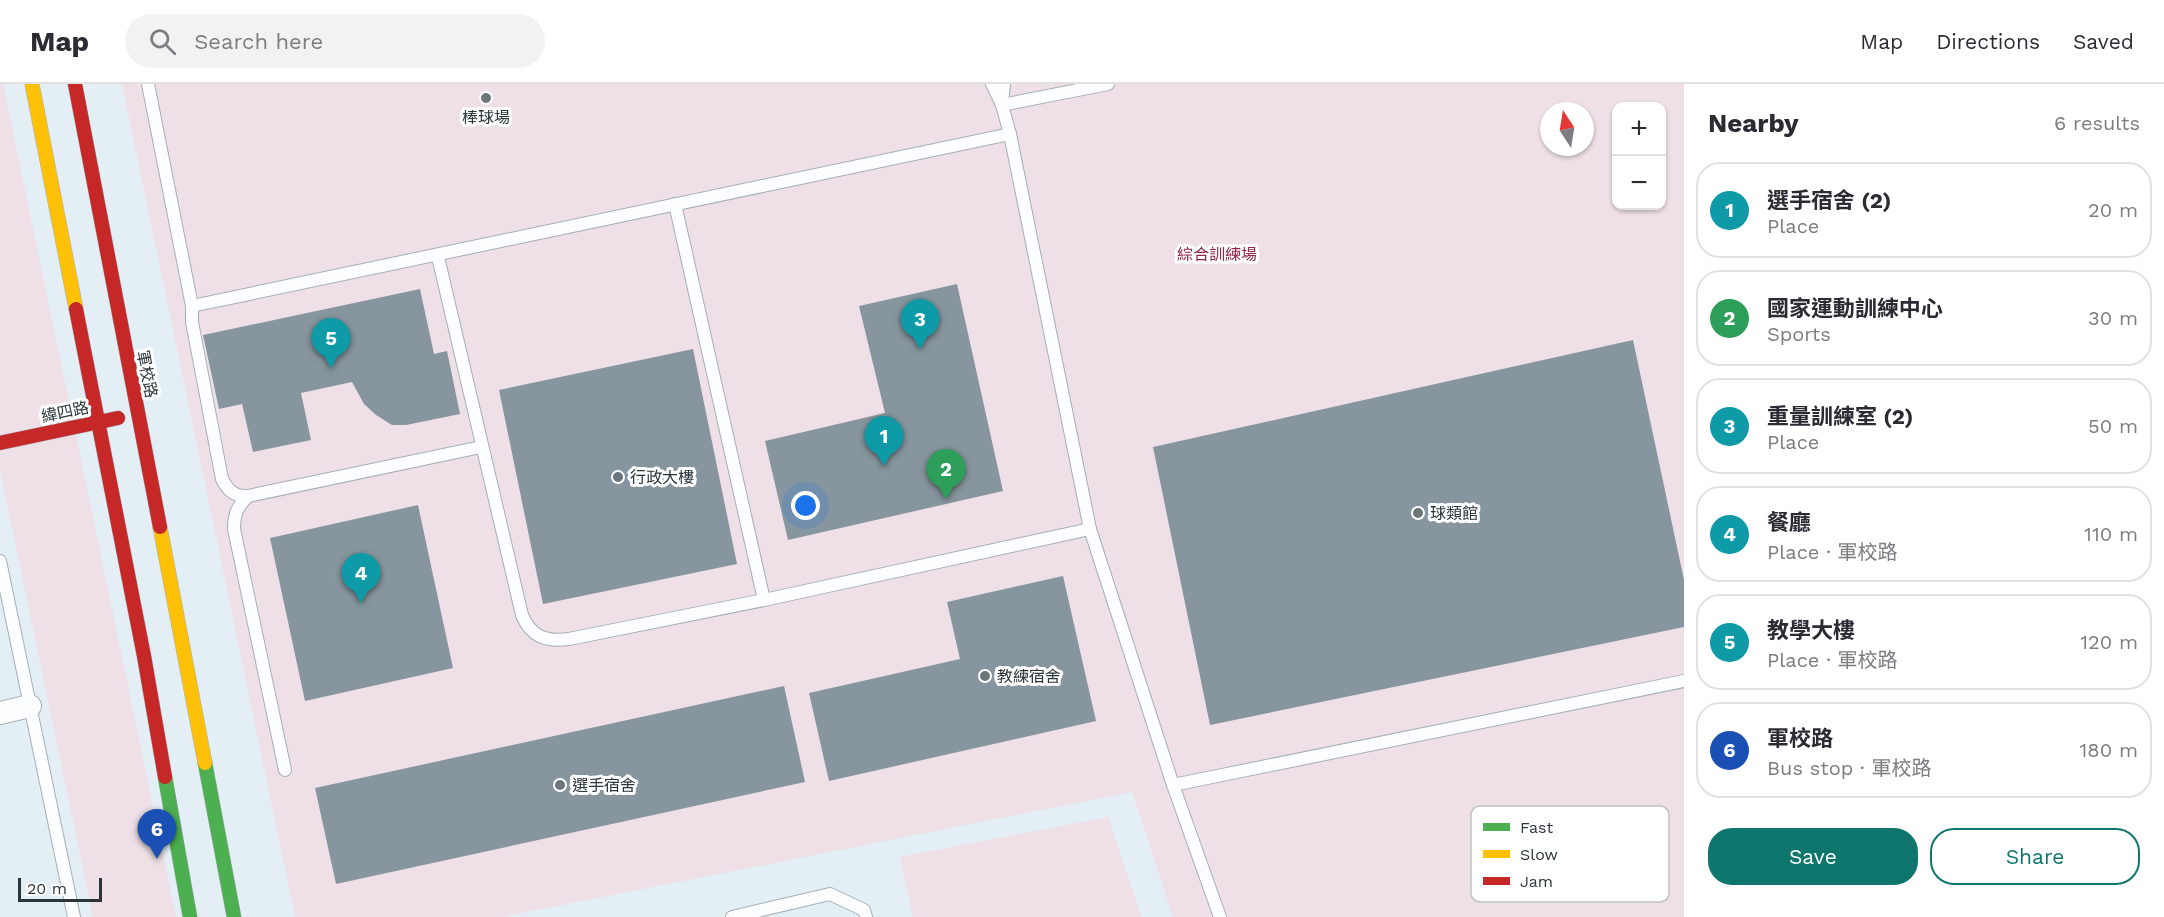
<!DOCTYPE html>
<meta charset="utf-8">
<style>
body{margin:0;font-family:"Work Sans","Noto Sans TC",sans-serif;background:#f2f2f3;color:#2b2b33}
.controls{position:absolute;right:18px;top:18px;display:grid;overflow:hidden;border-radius:12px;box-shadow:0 2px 4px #0004}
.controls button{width:54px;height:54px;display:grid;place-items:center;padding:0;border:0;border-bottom:2px solid #e1e1e2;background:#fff;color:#2b2b33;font:30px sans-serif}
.compass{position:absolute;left:1540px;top:18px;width:54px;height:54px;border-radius:50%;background:#fff;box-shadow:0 2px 4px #0004;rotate:348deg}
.scale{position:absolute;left:18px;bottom:15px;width:84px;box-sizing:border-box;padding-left:6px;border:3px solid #2a353a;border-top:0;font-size:16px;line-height:21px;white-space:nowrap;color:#2a353a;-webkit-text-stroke:4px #fff;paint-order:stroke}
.you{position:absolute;left:806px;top:422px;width:21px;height:21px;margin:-15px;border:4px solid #fff;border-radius:50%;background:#1a73e8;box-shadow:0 0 0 9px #1a73e833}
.badge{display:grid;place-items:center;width:39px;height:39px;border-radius:50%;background:#0f766e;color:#fff;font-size:20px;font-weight:700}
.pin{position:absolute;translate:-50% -50px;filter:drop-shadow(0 2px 3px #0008)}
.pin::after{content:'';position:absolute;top:32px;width:21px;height:18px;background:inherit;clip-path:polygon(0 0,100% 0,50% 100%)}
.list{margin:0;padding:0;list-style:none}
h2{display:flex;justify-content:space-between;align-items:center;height:78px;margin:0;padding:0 24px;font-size:26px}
h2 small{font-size:20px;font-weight:400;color:#7c7c81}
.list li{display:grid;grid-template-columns:39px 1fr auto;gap:18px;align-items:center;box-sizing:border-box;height:96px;margin:0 12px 12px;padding:0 12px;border:2px solid #e1e1e2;border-radius:24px}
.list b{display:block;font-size:22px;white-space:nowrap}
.list p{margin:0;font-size:20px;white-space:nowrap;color:#7c7c81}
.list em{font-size:20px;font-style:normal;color:#7c7c81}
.actions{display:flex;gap:12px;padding:18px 24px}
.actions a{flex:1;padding:14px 0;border:2px solid #0f766e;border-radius:24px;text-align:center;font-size:21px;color:#0f766e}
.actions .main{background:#0f766e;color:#fff}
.icon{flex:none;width:33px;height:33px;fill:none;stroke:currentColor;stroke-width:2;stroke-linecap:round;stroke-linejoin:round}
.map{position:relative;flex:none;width:1684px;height:833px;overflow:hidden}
header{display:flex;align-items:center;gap:36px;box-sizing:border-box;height:84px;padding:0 30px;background:#fff;border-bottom:2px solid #e1e1e2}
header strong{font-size:28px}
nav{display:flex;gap:33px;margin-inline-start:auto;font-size:21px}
.search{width:420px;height:54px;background:#f2f2f3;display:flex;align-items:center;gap:15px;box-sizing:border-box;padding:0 21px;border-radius:33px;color:#7c7c81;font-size:22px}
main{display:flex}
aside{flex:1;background:#fff}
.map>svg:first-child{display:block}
.green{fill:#eee0e6;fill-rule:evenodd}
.building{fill:#87969e}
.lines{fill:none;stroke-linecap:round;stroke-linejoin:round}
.lane-casing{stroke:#a5afb4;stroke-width:14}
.street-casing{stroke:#a5afb4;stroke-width:24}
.fast-casing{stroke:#a5afb4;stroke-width:15}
.slow-casing{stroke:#a5afb4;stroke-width:15}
.jam-casing{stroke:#a5afb4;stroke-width:15}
.lane{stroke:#fbfdfe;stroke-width:12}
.street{stroke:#fbfdfe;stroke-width:22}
.fast{stroke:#4caf50;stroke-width:14}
.slow{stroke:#ffc107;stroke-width:14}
.jam{stroke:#c62828;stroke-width:14}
.poi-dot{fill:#6b767b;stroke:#fff;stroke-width:2}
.labels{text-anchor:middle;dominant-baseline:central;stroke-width:6;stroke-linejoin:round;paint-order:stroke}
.poi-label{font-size:16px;fill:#2a353a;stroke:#fff;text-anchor:start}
.park-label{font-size:16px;fill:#902647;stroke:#fff}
.street-label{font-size:16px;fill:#2a353a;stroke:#fff}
.key{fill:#fff;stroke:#bfc2c4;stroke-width:1.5}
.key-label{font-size:16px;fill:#2a353a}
</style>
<header>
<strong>Map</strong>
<div class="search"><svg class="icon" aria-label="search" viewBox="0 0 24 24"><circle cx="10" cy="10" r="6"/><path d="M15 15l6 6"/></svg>Search here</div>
<nav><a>Map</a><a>Directions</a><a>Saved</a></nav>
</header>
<main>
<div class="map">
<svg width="1684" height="833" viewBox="0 0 1684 833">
<rect width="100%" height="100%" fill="#e4eff5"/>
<g class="green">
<polygon points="0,0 3,0 176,833 93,833 0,386"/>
<path d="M122,0H1684V833H1173L1132,708L502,833H295ZM1616,22H1662V122H1616ZM1549,27H1585V63H1549Z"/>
<polygon points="1108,733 1142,833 913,833 900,773"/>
</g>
<g class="building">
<polygon points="957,200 1003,407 788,456 765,357 885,329 859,222"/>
<polygon points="420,205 434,270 447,267 460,330 406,341 392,341 376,331 364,320 352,298 301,309 311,356 253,368 242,320 219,325 203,251"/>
<polygon points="1633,256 1684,496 1684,543 1210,641 1153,363"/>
<polygon points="693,265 737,480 543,520 499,306"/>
<polygon points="418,421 453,584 305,617 270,454"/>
<polygon points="1063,492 1096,637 829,697 809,609 960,575 947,518"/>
<polygon points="784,602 805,698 336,800 315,704"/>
</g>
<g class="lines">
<defs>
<g id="lane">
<path d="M148,0L192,222V238L222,395C228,407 235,413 248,412L481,363"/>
<polyline points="992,0 1002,21 1010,50 1090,445 1173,701 1220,833"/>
<polyline points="1002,20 1004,0"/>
<polyline points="1002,21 1108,0"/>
<polyline points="675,120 764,516"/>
<path d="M438,173L522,531C531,553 546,558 569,555L764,516L1090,445"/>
<path d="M192,222C465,167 737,107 1010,50"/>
<path d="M248,412C237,423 234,430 234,445L285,686"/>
<polyline points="0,477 74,833"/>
<polyline points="1173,701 1684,597"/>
<polyline points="732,833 830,810 864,826 866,833"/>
</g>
<polyline id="street" points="0,629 30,622"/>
<g id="fast">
<polyline points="205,679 234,833"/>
<polyline points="165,693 190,833"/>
</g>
<g id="slow">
<polyline points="32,0 76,225"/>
<polyline points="160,443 205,679"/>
</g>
<g id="jam">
<polyline points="75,0 160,443"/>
<polyline points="76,225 144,572 165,693"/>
<polyline points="0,359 118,334"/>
</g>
</defs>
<use href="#lane" class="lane-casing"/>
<use href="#street" class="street-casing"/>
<use href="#fast" class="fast-casing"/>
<use href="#slow" class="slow-casing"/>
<use href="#jam" class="jam-casing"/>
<use href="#lane" class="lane"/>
<use href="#street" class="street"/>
<use href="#fast" class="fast"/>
<use href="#slow" class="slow"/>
<use href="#jam" class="jam"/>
</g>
<g class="poi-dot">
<circle cx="486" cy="14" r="6"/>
<circle cx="618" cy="393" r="6"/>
<circle cx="1418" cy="429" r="6"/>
<circle cx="985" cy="592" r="6"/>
<circle cx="560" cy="701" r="6"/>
</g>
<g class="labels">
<g class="poi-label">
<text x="486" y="33" text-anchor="middle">棒球場</text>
<text x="630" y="393">行政大樓</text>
<text x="1430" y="429">球類館</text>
<text x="997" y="592">教練宿舍</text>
<text x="572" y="701">選手宿舍</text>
</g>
<g class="park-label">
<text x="1217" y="170">綜合訓練場</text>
</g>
<g class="street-label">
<text transform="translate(147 290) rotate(79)">軍校路</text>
<text transform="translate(65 328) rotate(-12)">緯四路</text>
</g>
</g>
<rect x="1471" y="722" width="198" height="96" rx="9" class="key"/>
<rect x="1483" y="739" width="27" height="8" fill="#4caf50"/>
<rect x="1483" y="766" width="27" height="8" fill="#ffc107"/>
<rect x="1483" y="793" width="27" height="8" fill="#c62828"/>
<g class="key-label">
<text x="1520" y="749">Fast</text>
<text x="1520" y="776">Slow</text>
<text x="1520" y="803">Jam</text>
</g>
</svg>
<div class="controls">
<button>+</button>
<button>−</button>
</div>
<svg class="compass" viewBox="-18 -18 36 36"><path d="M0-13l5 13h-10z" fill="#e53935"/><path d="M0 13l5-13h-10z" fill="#7c7c81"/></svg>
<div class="scale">20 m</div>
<div class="you"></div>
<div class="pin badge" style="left:884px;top:382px;background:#0f9aa8">1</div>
<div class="pin badge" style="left:946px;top:415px;background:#2e9e5b">2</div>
<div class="pin badge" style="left:920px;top:265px;background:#0f9aa8">3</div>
<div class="pin badge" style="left:361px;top:519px;background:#0f9aa8">4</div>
<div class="pin badge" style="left:331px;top:284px;background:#0f9aa8">5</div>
<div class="pin badge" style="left:157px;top:775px;background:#1a4fb4">6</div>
</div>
<aside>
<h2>Nearby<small>6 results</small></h2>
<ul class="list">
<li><span class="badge" style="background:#0f9aa8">1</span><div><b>選手宿舍 (2)</b><p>Place</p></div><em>20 m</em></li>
<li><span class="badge" style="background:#2e9e5b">2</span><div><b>國家運動訓練中心</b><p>Sports</p></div><em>30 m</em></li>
<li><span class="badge" style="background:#0f9aa8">3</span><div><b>重量訓練室 (2)</b><p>Place</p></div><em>50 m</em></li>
<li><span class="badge" style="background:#0f9aa8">4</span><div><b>餐廳</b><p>Place · 軍校路</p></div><em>110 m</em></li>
<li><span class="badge" style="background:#0f9aa8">5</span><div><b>教學大樓</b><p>Place · 軍校路</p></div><em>120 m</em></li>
<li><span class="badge" style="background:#1a4fb4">6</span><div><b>軍校路</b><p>Bus stop · 軍校路</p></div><em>180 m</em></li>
</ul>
<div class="actions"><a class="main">Save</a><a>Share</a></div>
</aside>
</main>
